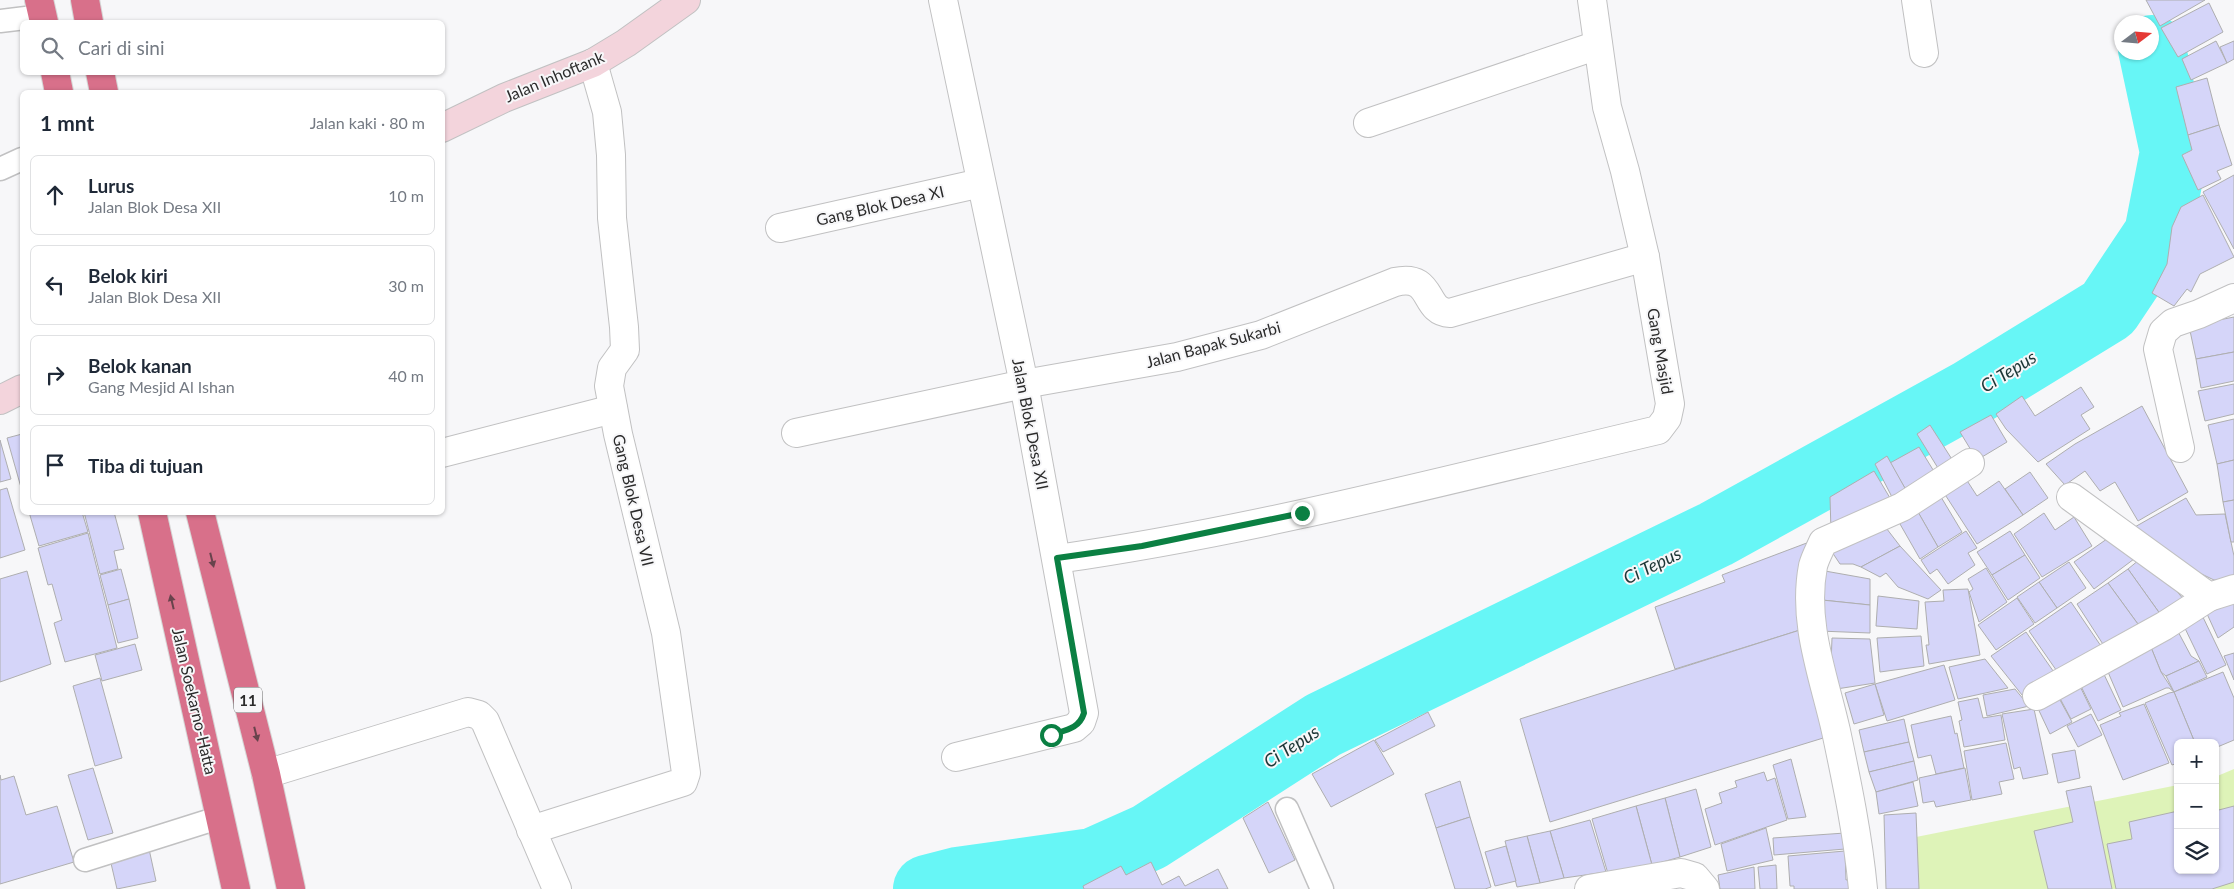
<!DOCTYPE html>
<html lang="id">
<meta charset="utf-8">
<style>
body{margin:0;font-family:Lato,sans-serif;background:#f6f6f7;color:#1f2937}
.controls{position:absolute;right:15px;bottom:15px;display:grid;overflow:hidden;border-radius:8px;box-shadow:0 1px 4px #0004}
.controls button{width:45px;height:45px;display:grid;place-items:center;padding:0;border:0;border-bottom:1px solid #e0e1e3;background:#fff;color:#1f2937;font:25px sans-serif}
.compass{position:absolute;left:2114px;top:15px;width:45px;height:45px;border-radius:50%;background:#fff;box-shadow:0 1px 4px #0004;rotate:74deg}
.stop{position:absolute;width:15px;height:15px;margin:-11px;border:4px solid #0b8043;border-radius:50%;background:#fff}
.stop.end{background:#0b8043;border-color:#fff;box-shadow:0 1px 5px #0008}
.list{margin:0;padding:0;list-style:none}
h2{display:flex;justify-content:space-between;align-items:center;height:65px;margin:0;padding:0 20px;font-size:21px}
h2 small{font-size:16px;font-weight:400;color:#747a83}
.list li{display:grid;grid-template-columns:32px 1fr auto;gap:15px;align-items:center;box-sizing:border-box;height:80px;margin:0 10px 10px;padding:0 10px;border:1px solid #e0e1e3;border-radius:8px}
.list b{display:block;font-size:19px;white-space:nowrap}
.list p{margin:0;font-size:16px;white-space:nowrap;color:#747a83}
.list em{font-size:16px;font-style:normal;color:#747a83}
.icon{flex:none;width:28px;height:28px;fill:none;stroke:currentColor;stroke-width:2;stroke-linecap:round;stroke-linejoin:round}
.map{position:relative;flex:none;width:2234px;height:889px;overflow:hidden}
.search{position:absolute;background:#fff;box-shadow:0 1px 4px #0004;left:20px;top:20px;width:425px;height:55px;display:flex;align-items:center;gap:12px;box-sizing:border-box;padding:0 18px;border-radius:8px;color:#747a83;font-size:19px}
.panel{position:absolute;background:#fff;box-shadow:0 1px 4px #0004;left:20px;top:90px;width:425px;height:425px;border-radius:8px}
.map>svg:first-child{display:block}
.green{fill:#def3b8}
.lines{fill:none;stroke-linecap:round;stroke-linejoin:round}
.river{stroke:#67f6f6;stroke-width:68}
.building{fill:#d5d5f9;stroke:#aeaeaf}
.lane-casing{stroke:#c1c1c2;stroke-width:25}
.street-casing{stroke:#c1c1c2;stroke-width:30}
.secondary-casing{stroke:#c1c1c2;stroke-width:30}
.highway-casing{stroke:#d5d5d5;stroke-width:30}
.lane{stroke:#fff;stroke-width:22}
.street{stroke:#fff;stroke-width:28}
.secondary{stroke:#f3d4dc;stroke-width:28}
.highway{stroke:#d8708a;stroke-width:28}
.oneway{fill:#68434c}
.route{stroke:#0b8043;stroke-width:6}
.labels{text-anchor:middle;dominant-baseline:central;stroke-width:4;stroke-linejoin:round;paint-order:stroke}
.shield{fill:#f7f7f9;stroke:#686869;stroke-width:1}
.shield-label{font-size:15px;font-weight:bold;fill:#2b2b2b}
.street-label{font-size:16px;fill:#2b2b2b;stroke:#f7f7f9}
.water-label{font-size:18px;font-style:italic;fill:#1d3636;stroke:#f7f7f9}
</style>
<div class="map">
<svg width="2234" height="889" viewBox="0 0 2234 889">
<rect width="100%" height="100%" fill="#f7f7f9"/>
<polygon class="green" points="2234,769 2234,889 1900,889 1896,841 2178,785 2178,870 2215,870 2215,777"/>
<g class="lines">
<polyline class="river" points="927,889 958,881 1093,862 1149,837 1323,725 1716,534 1971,393 2108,309 2158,234 2174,152 2152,49"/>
</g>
<g class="building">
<polygon points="2146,0 2205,0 2160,26"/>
<polygon points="2209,3 2223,32 2178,57 2161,28"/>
<polygon points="2216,41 2227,63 2191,80 2182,59"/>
<polygon points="2234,41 2234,59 2227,63 2220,47"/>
<polygon points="2207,78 2219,125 2188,135 2176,87"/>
<polygon points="2219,125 2232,165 2217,171 2221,179 2198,190 2182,155 2192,150 2188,135"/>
<polygon points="2234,175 2234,249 2203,192"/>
<polygon points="2203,195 2234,257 2200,274 2191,292 2187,289 2174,306 2152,293 2167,264 2172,227 2181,207"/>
<polygon points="2234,317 2234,352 2196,359 2189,326"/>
<polygon points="2234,352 2234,381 2201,388 2196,359"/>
<polygon points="2234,384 2234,414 2205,421 2198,391"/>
<polygon points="2081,387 2094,407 2081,415 2090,429 2038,462 2006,429 1996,414 2022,396 2035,416"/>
<polygon points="2142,406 2188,492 2138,521 2115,482 2100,491 2085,471 2065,485 2046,464 2075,444"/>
<polygon points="1991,415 2007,442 1977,460 1960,432"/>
<polygon points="2234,419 2234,460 2217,464 2208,425"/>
<polygon points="1930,425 1955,464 1941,473 1917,434"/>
<polygon points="22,434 22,491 7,438"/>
<polygon points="0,440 11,479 0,482"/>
<polygon points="1919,447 1935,473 1906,490 1890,463"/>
<polygon points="1887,456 1906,490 1893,499 1875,464"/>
<polygon points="2234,460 2234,500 2223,502 2217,464"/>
<polygon points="1874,471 1890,498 1831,531 1830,497"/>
<polygon points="2030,472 2048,498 2023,515 2005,489"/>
<polygon points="1966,479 1977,496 1999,481 2023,515 1977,544 1944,493"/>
<polygon points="7,488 25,550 0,558 0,490"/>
<polygon points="1938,492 1962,532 1938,547 1914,505"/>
<polygon points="2186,498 2196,515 2225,514 2234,556 2234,580 2214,580 2179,563 2133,528"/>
<polygon points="2234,500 2234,542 2231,542 2223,502"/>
<polygon points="1914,505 1938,547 1920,559 1896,517"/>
<polygon points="29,512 82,512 88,532 39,546"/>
<polygon points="84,512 114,512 124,549 114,551 118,569 100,574"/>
<polygon points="2044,513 2055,530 2074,517 2092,546 2042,577 2014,534"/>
<polygon points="1880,520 1900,546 1861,567 1853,564 1840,564 1830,549"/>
<polygon points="1966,531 1977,548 1968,553 1975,565 1948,584 1937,569 1930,574 1921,560"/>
<polygon points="2010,531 2025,555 1992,575 1977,552"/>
<polygon points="88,533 117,648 65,662 54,623 62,620 52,584 48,585 38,548"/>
<polygon points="2114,534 2134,559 2094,589 2074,562"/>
<polygon points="1812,541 1800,630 1675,669 1655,607 1725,582 1722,575"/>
<polygon points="1900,546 1941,590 1928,599 1898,587 1886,573 1880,577 1861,567"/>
<polygon points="2025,555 2040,578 2008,600 1992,575"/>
<polygon points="2145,555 2186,602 2163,618 2128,569"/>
<polygon points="2069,562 2086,588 2057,608 2039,582"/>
<polygon points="1986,568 2007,602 1979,622 1969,592 1973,589 1968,579"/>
<polygon points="121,569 129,599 108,605 100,575"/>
<polygon points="2128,569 2163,618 2143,631 2108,583"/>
<polygon points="27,571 51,664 0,682 0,579"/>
<polygon points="1825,571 1870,579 1870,605 1822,600"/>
<polygon points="2039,582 2057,608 2035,623 2017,597"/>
<polygon points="2108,583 2143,631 2108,652 2077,604"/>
<polygon points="1968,589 1980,655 1929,664 1926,645 1929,645 1925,602 1944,601 1943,590"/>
<polygon points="2234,593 2234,627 2218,638 2203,605"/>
<polygon points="1878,596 1919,601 1917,629 1876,626"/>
<polygon points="2017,598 2034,624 1996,650 1978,625"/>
<polygon points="129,599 138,638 118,643 108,605"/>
<polygon points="1822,600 1870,605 1870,633 1819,631"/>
<polygon points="2071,602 2103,649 2061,677 2029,631"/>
<polygon points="2200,611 2226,665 2207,674 2181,620"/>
<polygon points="2174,624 2191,656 2199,661 2166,676 2161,672 2148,640"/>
<polygon points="1800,630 1833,735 1550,822 1520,719"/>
<polygon points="2026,632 2058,678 2026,700 1991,656"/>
<polygon points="1921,636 1924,666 1880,672 1877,638"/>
<polygon points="1832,638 1870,639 1875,683 1830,690"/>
<polygon points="2148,640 2161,672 2174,692 2169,688 2166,688 2123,707 2105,665"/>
<polygon points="135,644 142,670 102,681 95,655"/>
<polygon points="2234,653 2234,680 2224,656"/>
<polygon points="1985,659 2008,688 1958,699 1949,667"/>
<polygon points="2199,661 2207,677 2174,692 2166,676"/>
<polygon points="1944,665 1955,700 1887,721 1875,684"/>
<polygon points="2100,666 2121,710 2098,721 2077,678"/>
<polygon points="2223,672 2234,698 2234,740 2215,748 2215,743 2195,743 2174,692"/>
<polygon points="100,678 122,758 95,766 73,686"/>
<polygon points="2076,678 2091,709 2071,719 2055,689"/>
<polygon points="1875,684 1884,715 1854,724 1845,693"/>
<polygon points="2015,689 2029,706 1987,716 1983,695"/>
<polygon points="2054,689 2072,722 2050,734 2034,700"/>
<polygon points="2174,692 2195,743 2178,743 2178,763 2172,765 2145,703 2169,693"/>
<polygon points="1978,698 1983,718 2001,715 2005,740 1964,747 1959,721 1962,720 1958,702"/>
<polygon points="2144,704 2169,763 2123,780 2100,725 2121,716 2119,713"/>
<polygon points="2034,709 2048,774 2023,779 2020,767 2014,769 2002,714"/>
<polygon points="1428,712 1435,726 1383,752 1375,740"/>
<polygon points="2091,714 2102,735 2078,747 2067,726"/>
<polygon points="1951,716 1955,734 1957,733 1964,768 1936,774 1931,755 1918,758 1911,725"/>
<polygon points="1904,719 1909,742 1864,752 1859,730"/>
<polygon points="1374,740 1394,774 1331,807 1312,774"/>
<polygon points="1909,742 1914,761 1869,772 1864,752"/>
<polygon points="2006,743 2014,779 1999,782 2002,794 1972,800 1964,751"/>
<polygon points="2075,750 2080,778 2058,783 2052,754"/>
<polygon points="1791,759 1806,817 1788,819 1773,765"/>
<polygon points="1914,761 1918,780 1876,792 1869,772"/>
<polygon points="93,768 113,833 88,840 68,775"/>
<polygon points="1965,768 1971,800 1936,807 1934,801 1923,803 1919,778"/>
<polygon points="1764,772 1767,781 1775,778 1787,820 1715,845 1705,809 1722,803 1719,793 1737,787 1735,781"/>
<polygon points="0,775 1,780 14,776 26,815 57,806 74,862 0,884"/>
<polygon points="1460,781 1470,817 1436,828 1425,794"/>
<polygon points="1913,782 1918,806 1879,814 1876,792"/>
<polygon points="2091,786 2112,889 2048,889 2034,831 2073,822 2066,791"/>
<polygon points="1696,789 1711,847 1680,857 1665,798"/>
<polygon points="1665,798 1680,857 1652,865 1636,806"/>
<polygon points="1268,802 1295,860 1269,873 1243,818"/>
<polygon points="1636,806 1652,865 1609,877 1592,819"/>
<polygon points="2234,806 2234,882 2212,889 2116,889 2107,844 2132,839 2129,822 2178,811 2178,870 2215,870 2215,811"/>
<polygon points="1916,813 1919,889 1886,889 1884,815"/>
<polygon points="1470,817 1491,887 1485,889 1455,889 1436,828"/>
<polygon points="1590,820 1606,872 1564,878 1550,831"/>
<polygon points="1766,828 1773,860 1727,871 1721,844"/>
<polygon points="1550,831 1564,878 1540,883 1527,836"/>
<polygon points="1845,833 1845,849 1774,855 1773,838"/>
<polygon points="1527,836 1540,883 1517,887 1505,841"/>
<polygon points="1506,846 1516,881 1495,886 1485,852"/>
<polygon points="149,849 156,881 117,889 110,859"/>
<polygon points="1845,851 1846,880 1851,879 1851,889 1794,889 1794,886 1790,886 1788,856"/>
<polygon points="1151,862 1162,885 1179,876 1185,886 1218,869 1228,889 1084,889 1083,886 1121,866 1126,875"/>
<polygon points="1776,865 1777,889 1760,889 1758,867"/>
<polygon points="1754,867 1755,889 1720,889 1718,875"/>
</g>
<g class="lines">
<defs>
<g id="lane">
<polyline points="0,21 42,16"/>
<polyline points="0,169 22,159"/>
<polyline points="1287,809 1322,889"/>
<polyline points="85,860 221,817"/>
</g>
<g id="street">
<polyline points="943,0 1024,384 1084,713 1081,722 1074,728 956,757"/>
<polyline points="1916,0 1924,53"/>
<polyline points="1368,123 1598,45"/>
<polyline points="780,228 981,183"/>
<path d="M796,433L1024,384L1177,357L1261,335L1395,282C1435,273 1422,312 1450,313L1645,257"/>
<polyline points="2180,448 2158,349 2163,332 2173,323 2199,314 2234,298"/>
<polyline points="442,453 613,409"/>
<polyline points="2071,497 2209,597 2234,589"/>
<path d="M1057,559C1260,530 1459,477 1658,430L1667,418L1670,404L1645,257L1625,171L1607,107L1592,0"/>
<polyline points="2037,696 2164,626 2209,597"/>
<polyline points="266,774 468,712 479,715 485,721 557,889"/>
<polyline points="531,830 683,782 686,773 666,633 618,434 609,386 612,368 625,350 624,327 612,218 611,155 607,112 593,63"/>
<polyline points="1589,889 1681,873 1695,877 1705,889"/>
<path d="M1863,889C1858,836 1847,783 1836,731C1824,677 1802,623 1813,566C1815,558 1820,549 1823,542L1902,507L1970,463"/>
</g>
<g id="secondary">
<polyline points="442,128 504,98 593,63 626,43 686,0"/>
<polyline points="0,400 22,389"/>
</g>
<g id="highway">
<polyline points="39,0 44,22"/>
<polyline points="85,0 89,22"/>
<polyline points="55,72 59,92"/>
<polyline points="100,72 104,92"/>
<polyline points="152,512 236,889"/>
<polyline points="200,512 266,774 291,889"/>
</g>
</defs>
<use href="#lane" class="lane-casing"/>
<use href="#street" class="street-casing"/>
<use href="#secondary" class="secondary-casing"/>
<use href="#highway" class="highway-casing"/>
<use href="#lane" class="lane"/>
<use href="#street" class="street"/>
<use href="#secondary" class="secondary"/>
<use href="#highway" class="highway"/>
</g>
<defs><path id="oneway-solid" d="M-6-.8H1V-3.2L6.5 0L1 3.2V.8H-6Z" transform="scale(1.25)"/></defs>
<g class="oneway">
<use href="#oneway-solid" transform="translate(212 560) rotate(76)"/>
<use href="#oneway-solid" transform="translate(172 602) rotate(-103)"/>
<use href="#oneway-solid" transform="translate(256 734) rotate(76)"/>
</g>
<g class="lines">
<path class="route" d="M1051,735C1066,730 1079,729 1084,713L1057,558L1142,546L1302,513"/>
</g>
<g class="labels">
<rect class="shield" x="234" y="687.5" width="28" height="25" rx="4"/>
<g class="shield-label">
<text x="248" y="700">11</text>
</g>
<g class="street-label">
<text transform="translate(554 76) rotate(-23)">Jalan Inhoftank</text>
<text transform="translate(880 205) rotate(-13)">Gang Blok Desa XI</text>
<text transform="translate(1213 344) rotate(-15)">Jalan Bapak Sukarbi</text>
<text transform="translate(1661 351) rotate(80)">Gang Masjid</text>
<text transform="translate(1031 424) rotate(79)">Jalan Blok Desa XII</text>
<text transform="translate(634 500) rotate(77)">Gang Blok Desa VII</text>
<text transform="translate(195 701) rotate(77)">Jalan Soekarno-Hatta</text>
</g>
<g class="water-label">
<text transform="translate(2008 371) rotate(-32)">Ci Tepus</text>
<text transform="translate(1652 565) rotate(-26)">Ci Tepus</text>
<text transform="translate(1291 746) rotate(-33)">Ci Tepus</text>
</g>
</g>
</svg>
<div class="controls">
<button>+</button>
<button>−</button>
<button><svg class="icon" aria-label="layers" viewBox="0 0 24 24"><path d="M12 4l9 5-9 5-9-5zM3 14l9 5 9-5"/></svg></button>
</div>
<svg class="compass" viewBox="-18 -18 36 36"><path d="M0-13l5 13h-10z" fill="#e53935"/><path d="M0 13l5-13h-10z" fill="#747a83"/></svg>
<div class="stop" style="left:1051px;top:735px"></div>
<div class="stop end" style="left:1302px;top:513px"></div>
<div class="search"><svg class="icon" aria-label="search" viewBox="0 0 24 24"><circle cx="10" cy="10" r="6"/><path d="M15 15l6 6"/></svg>Cari di sini</div>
<section class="panel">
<h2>1 mnt<small>Jalan kaki · 80 m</small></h2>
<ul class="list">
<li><svg class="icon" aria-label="ahead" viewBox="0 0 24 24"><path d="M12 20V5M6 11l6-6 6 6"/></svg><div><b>Lurus</b><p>Jalan Blok Desa XII</p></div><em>10 m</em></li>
<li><svg class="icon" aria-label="left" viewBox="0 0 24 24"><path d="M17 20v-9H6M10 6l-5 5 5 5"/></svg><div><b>Belok kiri</b><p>Jalan Blok Desa XII</p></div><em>30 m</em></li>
<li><svg class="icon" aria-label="right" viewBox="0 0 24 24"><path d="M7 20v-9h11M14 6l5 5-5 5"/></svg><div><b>Belok kanan</b><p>Gang Mesjid Al Ishan</p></div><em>40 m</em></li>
<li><svg class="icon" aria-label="arrive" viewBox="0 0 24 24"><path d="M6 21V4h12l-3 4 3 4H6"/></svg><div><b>Tiba di tujuan</b></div></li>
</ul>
</section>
</div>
